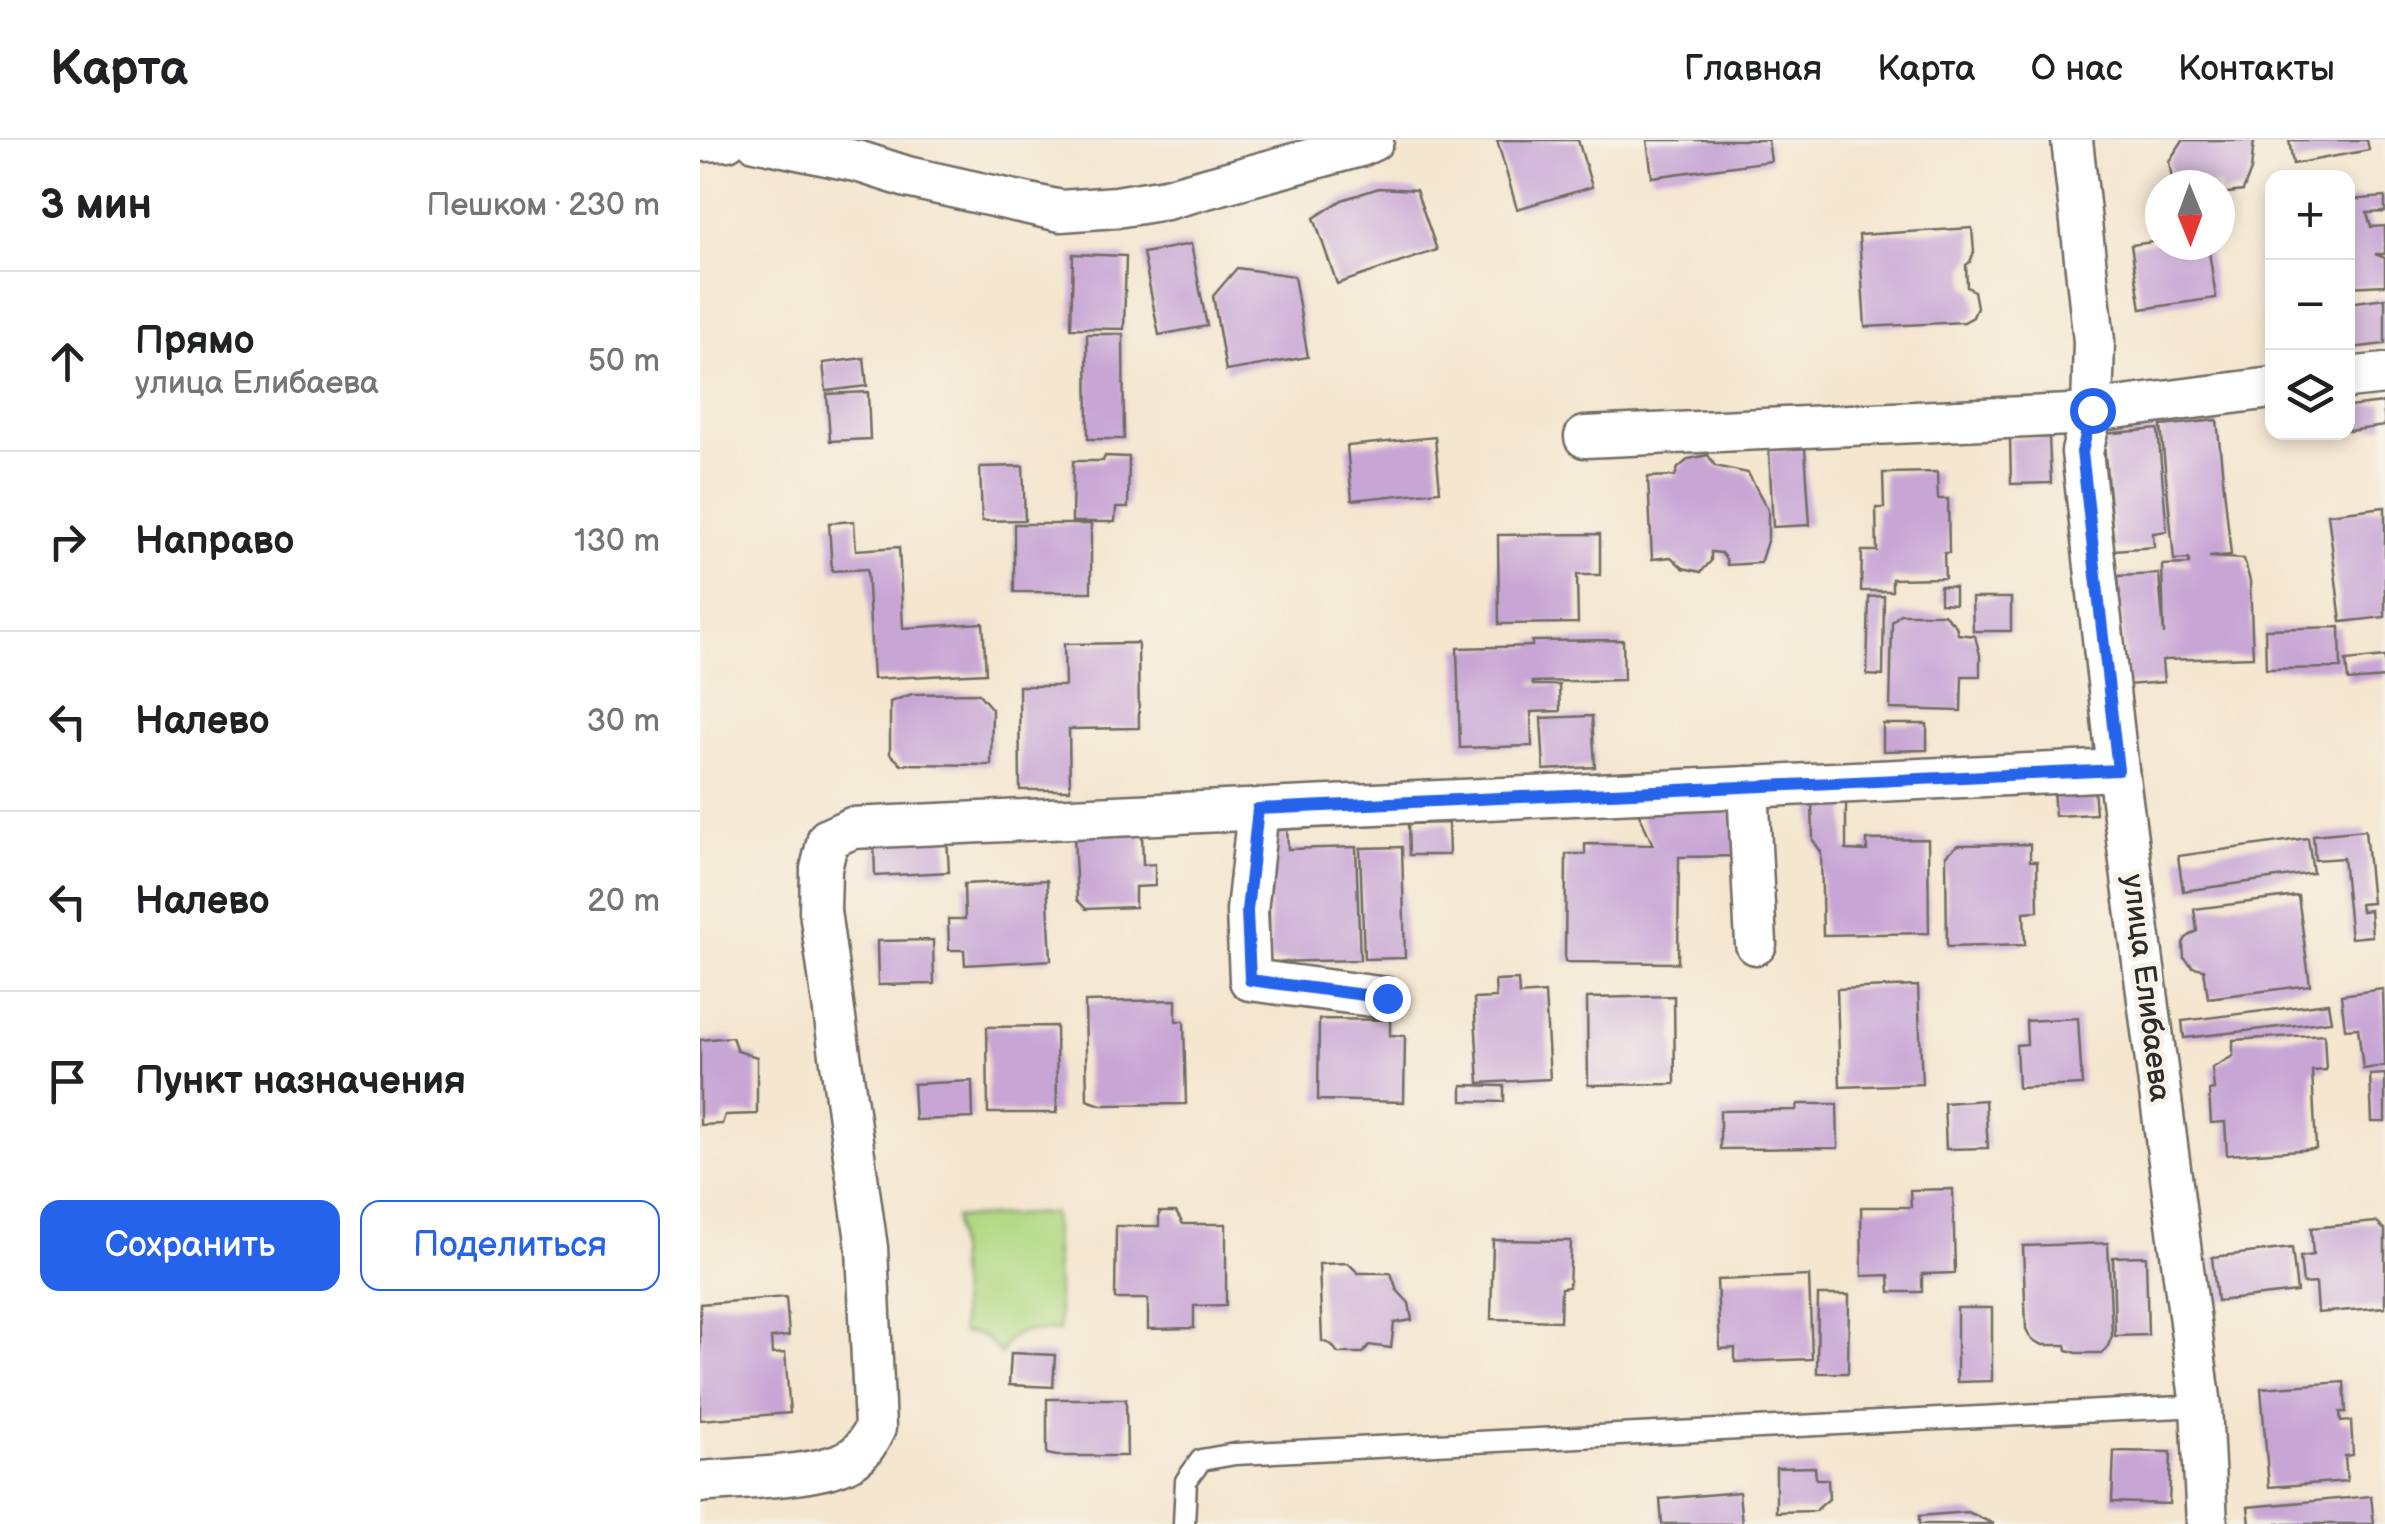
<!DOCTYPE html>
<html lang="ru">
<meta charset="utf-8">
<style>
body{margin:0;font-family:"Balsamiq Sans",sans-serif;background:#f2f2f2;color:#202124}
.controls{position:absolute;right:30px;top:30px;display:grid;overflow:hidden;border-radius:20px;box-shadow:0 5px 15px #0003}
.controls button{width:90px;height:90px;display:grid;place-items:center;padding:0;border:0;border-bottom:2px solid #e0e0e0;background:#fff;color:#202124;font:50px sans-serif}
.compass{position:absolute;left:1445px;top:30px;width:90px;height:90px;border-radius:50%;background:#fff;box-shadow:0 5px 15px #0003;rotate:179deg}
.stop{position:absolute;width:30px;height:30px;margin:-22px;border:8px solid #2563eb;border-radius:50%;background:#fff}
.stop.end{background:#2563eb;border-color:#fff;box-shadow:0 2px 10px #0008}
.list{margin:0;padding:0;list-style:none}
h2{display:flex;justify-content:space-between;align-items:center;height:130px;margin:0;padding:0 40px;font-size:42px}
h2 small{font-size:32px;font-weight:400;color:#757577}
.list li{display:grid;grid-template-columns:65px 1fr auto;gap:30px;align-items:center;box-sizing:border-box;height:180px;padding:0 40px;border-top:2px solid #e0e0e0}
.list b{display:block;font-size:38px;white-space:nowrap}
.list p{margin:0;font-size:32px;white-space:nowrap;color:#757577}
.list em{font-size:32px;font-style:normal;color:#757577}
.actions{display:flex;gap:20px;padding:30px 40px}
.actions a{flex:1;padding:22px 0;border:2px solid #2563eb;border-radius:20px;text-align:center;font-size:35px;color:#2563eb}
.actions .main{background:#2563eb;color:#fff}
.icon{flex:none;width:55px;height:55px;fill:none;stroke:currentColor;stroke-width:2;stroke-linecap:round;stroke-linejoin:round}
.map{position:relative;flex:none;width:1685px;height:1384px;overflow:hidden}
header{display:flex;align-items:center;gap:60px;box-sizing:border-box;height:140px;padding:0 50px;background:#fff;border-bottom:2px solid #e0e0e0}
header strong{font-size:48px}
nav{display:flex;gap:55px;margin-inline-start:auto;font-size:35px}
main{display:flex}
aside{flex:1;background:#fff}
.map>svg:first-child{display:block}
.green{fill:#b1d983;stroke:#6e8257;stroke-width:2.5}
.building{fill:#c7a6d5}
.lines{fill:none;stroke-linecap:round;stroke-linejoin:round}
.lane-casing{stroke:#716c64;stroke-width:25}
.street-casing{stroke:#716c64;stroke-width:45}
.lane{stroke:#fff;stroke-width:20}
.street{stroke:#fff;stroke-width:40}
.route{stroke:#2563eb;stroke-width:12}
.labels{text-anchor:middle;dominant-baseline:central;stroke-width:10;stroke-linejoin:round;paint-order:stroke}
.street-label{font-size:30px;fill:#2b2b2b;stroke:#f7f3e8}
</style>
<header>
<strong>Карта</strong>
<nav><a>Главная</a><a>Карта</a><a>О нас</a><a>Контакты</a></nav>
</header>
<main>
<aside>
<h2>3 мин<small>Пешком · 230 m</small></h2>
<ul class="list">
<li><svg class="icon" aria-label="ahead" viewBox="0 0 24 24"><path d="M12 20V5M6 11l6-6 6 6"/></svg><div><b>Прямо</b><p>улица Елибаева</p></div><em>50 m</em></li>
<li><svg class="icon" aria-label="right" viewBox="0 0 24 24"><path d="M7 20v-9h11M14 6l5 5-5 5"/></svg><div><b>Направо</b></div><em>130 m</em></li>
<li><svg class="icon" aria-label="left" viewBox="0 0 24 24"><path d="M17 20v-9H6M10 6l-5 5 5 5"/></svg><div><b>Налево</b></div><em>30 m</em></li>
<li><svg class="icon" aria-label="left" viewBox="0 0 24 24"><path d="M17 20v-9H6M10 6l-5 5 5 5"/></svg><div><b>Налево</b></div><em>20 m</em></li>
<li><svg class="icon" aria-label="arrive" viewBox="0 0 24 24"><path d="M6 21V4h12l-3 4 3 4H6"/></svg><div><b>Пункт назначения</b></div></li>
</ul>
<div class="actions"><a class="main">Сохранить</a><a>Поделиться</a></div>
</aside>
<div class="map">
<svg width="1685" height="1384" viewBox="0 0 1685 1384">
<rect width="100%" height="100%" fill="#f7f3e8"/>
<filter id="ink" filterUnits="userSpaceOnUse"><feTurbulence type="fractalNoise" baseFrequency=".01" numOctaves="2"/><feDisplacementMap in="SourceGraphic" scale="20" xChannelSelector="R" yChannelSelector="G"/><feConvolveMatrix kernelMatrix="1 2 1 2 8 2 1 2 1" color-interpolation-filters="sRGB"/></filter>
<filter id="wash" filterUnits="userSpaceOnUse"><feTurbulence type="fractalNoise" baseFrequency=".0048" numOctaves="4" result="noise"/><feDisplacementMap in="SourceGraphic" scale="40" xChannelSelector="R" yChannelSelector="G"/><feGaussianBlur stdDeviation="2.25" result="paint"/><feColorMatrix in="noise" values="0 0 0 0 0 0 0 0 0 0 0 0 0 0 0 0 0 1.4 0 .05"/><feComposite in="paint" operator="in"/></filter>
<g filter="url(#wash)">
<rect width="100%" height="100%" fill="#f4e6cf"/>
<path class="green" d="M353,1073L359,1191C333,1192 310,1185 301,1215C288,1199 282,1192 262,1193L255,1078Z"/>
<g id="blocks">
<g class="building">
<polygon points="797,0 878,0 892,47 817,69"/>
<polygon points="947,0 1068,0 1071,21 952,37"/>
<polygon points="1483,0 1554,0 1551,30 1543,51 1520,54 1520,45 1473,45 1469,21"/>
<polygon points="1589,0 1667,0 1669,10 1593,24"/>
<polygon points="679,48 716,50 737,110 637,144 614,78 642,60"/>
<polygon points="1685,57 1685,72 1667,73 1671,87 1685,86 1685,114 1675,114 1685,118 1685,145 1648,147 1648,60"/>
<polygon points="1272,88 1274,112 1270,122 1266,125 1267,147 1274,151 1277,167 1273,177 1264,182 1165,187 1159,95"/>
<polygon points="1460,101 1460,105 1508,105 1516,158 1441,169 1431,105"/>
<polygon points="491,104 507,186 459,195 443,113"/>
<polygon points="373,114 426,116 424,189 371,188"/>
<polygon points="537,128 594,136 608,217 526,231 513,156"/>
<polygon points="1685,158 1685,204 1651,208 1648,163"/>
<polygon points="387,194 423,194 424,299 388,299"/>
<polygon points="164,218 167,246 126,251 123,223"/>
<polygon points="168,252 170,299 130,301 127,254"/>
<polygon points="1683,263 1685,286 1648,291 1648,267"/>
<polygon points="1517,280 1531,415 1509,417 1544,419 1550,441 1553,517 1464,520 1462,521 1464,542 1427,545 1418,436 1459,434 1464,495 1462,425 1489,424 1489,419 1474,420 1461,286"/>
<polygon points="1458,289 1467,391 1453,393 1454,407 1414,410 1403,294"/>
<polygon points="735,297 740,351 652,360 647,306"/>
<polygon points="1349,297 1351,343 1311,344 1310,298"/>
<polygon points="1105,308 1110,385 1073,387 1069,310"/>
<polygon points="1008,315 1015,326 1048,333 1068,370 1068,398 1060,423 1027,425 1026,419 1021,413 1011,412 1011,421 1001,432 983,428 971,417 952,419 948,337 975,336 978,328 989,319"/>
<polygon points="405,316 429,317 428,368 416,368 415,382 372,382 373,321 403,321"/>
<polygon points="323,326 325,380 282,381 280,327"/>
<polygon points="1237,332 1238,359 1248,359 1249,413 1244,413 1245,438 1192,439 1192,451 1161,451 1162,411 1177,411 1176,368 1184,368 1183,333"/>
<polygon points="1685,367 1685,477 1641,482 1628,374"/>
<polygon points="154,381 156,410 199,407 203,488 283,483 286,533 173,539 167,429 132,431 129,383"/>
<rect x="314" y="384" width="77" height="68"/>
<polygon points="900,394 900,435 877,435 878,483 799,484 798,395"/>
<polygon points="1240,446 1255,447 1255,464 1240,463"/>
<polygon points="1184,456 1183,536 1167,535 1169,457"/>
<polygon points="1272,458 1311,458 1311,491 1273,491"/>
<polygon points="1200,474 1244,474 1256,486 1258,494 1275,496 1280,515 1280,536 1262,536 1261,571 1190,569 1192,482"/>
<polygon points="1640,487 1641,528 1566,529 1565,489"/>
<polygon points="923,500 924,540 832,542 833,545 859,545 860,571 831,572 832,606 760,608 757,508 832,506 832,501"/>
<polygon points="438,503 439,588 369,589 370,650 320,650 319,546 365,546 364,504"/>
<polygon points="1685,517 1685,538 1648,541 1646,521"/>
<polygon points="278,553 292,569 291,625 201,624 190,614 190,562 212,554"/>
<polygon points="892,576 895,627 844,630 841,578"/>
<polygon points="1183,584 1227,584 1227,610 1183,611"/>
<polygon points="1394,646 1396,674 1355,676 1353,649"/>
<polygon points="1112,662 1146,662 1146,710 1167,711 1167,700 1228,699 1229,793 1123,795 1121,712 1113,700"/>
<polygon points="1036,663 1038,716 979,717 978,823 865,822 866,714 885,714 885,704 953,705 935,665"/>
<polygon points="748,683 749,715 709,715 708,684"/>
<polygon points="587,687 588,709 656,707 660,820 570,822 567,688"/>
<polygon points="1665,690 1672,763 1660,764 1661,771 1670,770 1672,796 1651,798 1643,718 1615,720 1613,695"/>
<polygon points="442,692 443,725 455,724 455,746 435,747 435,767 386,769 377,760 374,694"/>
<polygon points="247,697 249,732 175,736 174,701"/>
<polygon points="1608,698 1613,733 1483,751 1478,716"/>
<polygon points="1330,704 1330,721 1337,721 1338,771 1324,772 1325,805 1247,807 1246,715 1258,705"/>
<polygon points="702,707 705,818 664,819 660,708"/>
<polygon points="347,740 351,820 265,825 264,810 249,810 248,779 265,779 264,744"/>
<polygon points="1598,756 1610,845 1508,858 1504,829 1493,827 1484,818 1483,804 1486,798 1497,791 1494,769"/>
<polygon points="233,800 234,844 178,845 177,801"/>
<polygon points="818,840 819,855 845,853 850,939 779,943 774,859 796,858 795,841"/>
<polygon points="1218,846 1222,944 1140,947 1137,849"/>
<polygon points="1683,849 1685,926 1663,929 1658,888 1645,889 1641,855"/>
<polygon points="974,856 975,944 888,945 887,858"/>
<polygon points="476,860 476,881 484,881 486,964 401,965 387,960 385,862"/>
<polygon points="1628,863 1631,881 1484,898 1482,881"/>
<polygon points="1378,878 1382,945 1318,948 1316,905 1327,904 1326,881"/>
<polygon points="619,879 690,880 690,895 705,896 704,962 618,960"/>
<polygon points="356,886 357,973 288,973 287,887"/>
<polygon points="1624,894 1626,930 1612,931 1616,1009 1527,1015 1525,982 1511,983 1509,951 1514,950 1512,928 1533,916 1533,900"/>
<polygon points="32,897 37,911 57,917 57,974 25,975 22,984 0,985 0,900"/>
<polygon points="1685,934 1685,982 1672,982 1670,935"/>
<polygon points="272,941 273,978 215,980 213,944"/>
<polygon points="762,945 804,946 804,962 762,961"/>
<polygon points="1285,960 1288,1008 1246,1009 1244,963"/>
<polygon points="1098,964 1137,964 1138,1008 1020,1009 1020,971 1096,970"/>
<polygon points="1253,1049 1255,1133 1222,1134 1222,1152 1190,1152 1189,1135 1162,1136 1161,1067 1211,1067 1210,1050"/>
<polygon points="459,1072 476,1072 483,1084 526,1084 526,1165 494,1166 494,1188 448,1189 448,1159 415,1159 416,1086 459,1086"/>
<polygon points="1676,1082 1685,1090 1685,1167 1618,1173 1616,1143 1603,1144 1600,1117 1613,1115 1611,1088"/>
<polygon points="793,1100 871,1101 869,1147 861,1148 860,1181 791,1179"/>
<polygon points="1408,1103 1412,1196 1408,1206 1402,1213 1377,1213 1367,1210 1366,1205 1343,1205 1332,1200 1326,1189 1323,1106"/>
<polygon points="1592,1108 1597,1152 1517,1161 1512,1117"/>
<polygon points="1446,1116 1448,1195 1415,1196 1413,1117"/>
<polygon points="648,1123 658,1133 691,1133 697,1150 709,1163 712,1180 694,1183 691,1208 669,1205 663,1213 638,1213 632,1205 622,1201 619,1124"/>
<polygon points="1109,1136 1112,1219 1035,1222 1035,1208 1020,1209 1017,1140"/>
<polygon points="1118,1155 1149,1155 1148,1233 1117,1233"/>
<polygon points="86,1157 89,1196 71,1198 72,1214 85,1213 90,1273 0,1280 0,1164"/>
<polygon points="1257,1168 1292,1168 1292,1241 1257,1242"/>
<polygon points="311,1213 355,1215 353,1247 309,1245"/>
<polygon points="1644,1242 1646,1272 1640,1272 1641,1282 1651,1281 1653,1315 1645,1316 1647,1341 1569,1347 1561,1248"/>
<polygon points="347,1259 426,1259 427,1316 357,1316 347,1314"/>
<polygon points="1414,1311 1471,1312 1469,1364 1412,1362"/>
<polygon points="1115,1327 1116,1339 1128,1339 1129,1359 1115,1371 1076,1372 1076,1328"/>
<polygon points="1039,1352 1042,1384 962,1384 960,1359"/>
<polygon points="1671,1356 1674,1384 1550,1384 1548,1367"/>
<polygon points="1268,1372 1294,1384 1219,1384 1219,1376"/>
</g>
</g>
</g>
<g filter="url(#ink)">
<use href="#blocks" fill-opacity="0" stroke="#716c64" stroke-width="2.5"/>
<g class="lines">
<defs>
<polyline id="lane" points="484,1384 486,1341 501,1320 535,1314 1501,1266"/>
<g id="street">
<polyline points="55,0 160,22 207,37 361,71 416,67 466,59 660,6 673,0"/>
<polyline points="1372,0 1394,201 1392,271"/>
<polyline points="0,1 27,0"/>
<polyline points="1648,238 1685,234"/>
<polyline points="885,297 1392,274"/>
<polyline points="1048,647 1056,804"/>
<polyline points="558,669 547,771 550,840 687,858"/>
<path d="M0,1342C39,1338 118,1338 151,1319C163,1312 169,1300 175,1288L167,1108L120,771L121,729L128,699L152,688L1418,630"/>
<polyline points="1507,1384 1501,1266 1418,630 1382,312 1392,271 1572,248"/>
</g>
</defs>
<use href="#lane" class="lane-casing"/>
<use href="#street" class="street-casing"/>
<use href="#lane" class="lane"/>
<use href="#street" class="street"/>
</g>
</g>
<g class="lines" filter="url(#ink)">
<polyline class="route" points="687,858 550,840 547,771 558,669 1418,630 1382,312 1392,270"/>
</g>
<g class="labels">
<g class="street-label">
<text transform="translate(1446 848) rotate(83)">улица Елибаева</text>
</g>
</g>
</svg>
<div class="controls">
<button>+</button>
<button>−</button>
<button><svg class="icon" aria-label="layers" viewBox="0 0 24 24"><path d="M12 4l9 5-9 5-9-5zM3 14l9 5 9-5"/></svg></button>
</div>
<svg class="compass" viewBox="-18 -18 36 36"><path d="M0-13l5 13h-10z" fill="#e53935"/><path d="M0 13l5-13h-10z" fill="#757577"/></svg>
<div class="stop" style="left:1392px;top:270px"></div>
<div class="stop end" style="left:687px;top:858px"></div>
</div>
</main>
